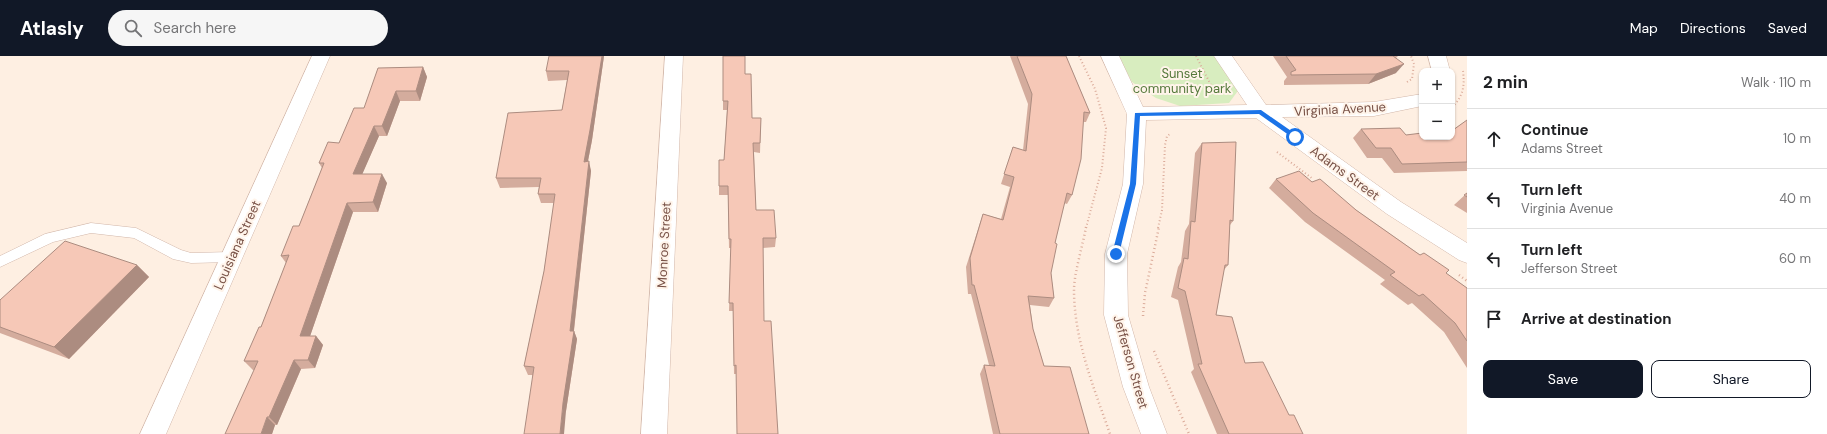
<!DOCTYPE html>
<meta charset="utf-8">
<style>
body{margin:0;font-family:"DM Sans",sans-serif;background:#f6f6f6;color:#202124}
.controls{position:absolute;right:12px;top:12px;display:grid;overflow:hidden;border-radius:8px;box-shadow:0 1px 3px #0004}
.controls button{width:36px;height:36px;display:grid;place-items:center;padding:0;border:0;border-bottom:1px solid #e0e0e0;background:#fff;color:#202124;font:20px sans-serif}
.stop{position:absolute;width:12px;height:12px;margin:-9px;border:3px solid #1a73e8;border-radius:50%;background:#fff}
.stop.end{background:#1a73e8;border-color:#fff;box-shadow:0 1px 4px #0008}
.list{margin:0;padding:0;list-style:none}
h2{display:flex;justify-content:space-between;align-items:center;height:52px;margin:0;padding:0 16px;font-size:17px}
h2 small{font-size:13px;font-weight:400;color:#757577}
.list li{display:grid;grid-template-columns:26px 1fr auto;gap:12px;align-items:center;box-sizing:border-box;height:60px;padding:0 16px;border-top:1px solid #e0e0e0}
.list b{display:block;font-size:15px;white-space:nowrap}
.list p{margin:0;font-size:13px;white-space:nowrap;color:#757577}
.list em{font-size:13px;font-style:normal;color:#757577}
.actions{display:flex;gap:8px;padding:12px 16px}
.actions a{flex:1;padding:9px 0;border:1px solid #111827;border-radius:8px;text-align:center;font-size:14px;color:#111827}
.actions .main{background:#111827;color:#fff}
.icon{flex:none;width:22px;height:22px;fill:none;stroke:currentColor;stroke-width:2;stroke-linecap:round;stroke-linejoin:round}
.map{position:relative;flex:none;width:1467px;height:378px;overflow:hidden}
header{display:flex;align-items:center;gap:24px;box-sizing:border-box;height:56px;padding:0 20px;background:#111827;color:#fff}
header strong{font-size:19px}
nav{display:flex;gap:22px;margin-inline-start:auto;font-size:14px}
.search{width:280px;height:36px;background:#f6f6f6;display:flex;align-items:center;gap:10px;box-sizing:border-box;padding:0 14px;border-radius:22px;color:#757577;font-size:15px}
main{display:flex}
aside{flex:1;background:#fff}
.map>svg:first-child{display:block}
.green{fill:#d8edbf}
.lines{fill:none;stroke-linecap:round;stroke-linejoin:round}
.service-casing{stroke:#d2b7aa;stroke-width:1}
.minor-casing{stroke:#d2b7aa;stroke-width:1}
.path-far1{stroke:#dbab9a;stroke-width:2;stroke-dasharray:1 2.5;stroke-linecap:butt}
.path{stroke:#dbab9a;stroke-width:2.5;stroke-dasharray:1 3;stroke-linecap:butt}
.service{fill:#fff;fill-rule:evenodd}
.minor{fill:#fff;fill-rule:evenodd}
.wall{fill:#d4ac9d}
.shaded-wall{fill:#ac8c80}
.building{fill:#f6c8b7;stroke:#ac8c80}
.route{fill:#1a73e8}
.labels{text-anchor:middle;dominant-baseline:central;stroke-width:4;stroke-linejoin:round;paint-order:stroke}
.park-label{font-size:13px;fill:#55793b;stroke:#fff4ea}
.street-label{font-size:13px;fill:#785146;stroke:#fff4ea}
</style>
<header>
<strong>Atlasly</strong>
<div class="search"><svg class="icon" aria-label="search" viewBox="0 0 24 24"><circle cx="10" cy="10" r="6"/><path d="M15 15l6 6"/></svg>Search here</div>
<nav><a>Map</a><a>Directions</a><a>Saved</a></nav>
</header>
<main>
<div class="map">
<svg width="1467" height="378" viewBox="0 0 1467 378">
<rect width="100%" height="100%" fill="#feefe2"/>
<polygon class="green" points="1118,0 1219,0 1240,32 1229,47 1180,50 1156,42 1132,26"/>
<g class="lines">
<defs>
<polygon id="service" points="91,167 136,172 181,194 191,197 231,196 236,197 238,201 236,205 231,206 191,207 173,203 134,182 91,177 53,186 0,211 0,200 45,178"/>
<g id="minor">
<polygon points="312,0 330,0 166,378 140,378"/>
<polygon points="665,0 683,0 667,378 641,378"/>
<polygon points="1101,0 1119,0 1143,51 1247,49 1214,0 1232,0 1266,49 1374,46 1422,38 1422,50 1374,60 1282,61 1401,146 1467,187 1467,207 1459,204 1387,158 1256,62 1146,64 1143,128 1127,198 1128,259 1149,331 1167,378 1141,378 1123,331 1104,259 1105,198 1123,128 1127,58"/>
<polygon points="1428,0 1446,0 1450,15 1432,15"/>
</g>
</defs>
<use href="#service" class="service-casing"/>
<use href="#minor" class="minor-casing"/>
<g class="path-far1">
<polyline points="1079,0 1095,33 1106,72 1102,112 1086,172"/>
<polyline points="1196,0 1213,33 1210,36"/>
<polyline points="1407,26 1412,23 1414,8 1411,0"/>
<path d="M1452,51C1463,41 1465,30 1463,15"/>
<polyline points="1277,96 1313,123"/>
<polyline points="1158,172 1162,154 1165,89 1167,80 1170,78"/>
</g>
<g class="path">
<path d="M1086,171C1083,189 1074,217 1074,234C1074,284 1094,332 1110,378"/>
<polyline points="1459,219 1467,225"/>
<polyline points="1143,260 1145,237 1159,171"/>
<polyline points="1154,295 1189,378"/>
</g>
<use href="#service" class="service"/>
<use href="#minor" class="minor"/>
</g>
<g class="wall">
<polygon points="604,0 592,84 588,105 591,115 574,275 577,283 566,355 532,319 528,319 524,310 544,215 554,147 541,147 538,138 539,131 500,132 496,122 562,54 567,24 548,25 546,15"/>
<polygon points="723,0 745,18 752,62 761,62 760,97 754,96 756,154 776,182 775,191 763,192 736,318 734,318 733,255 729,255 731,192 729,192 728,139 719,139 719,104 724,104 727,54 723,54"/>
<polygon points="1010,0 1066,0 1090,57 1086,66 1083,66 1072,139 1067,148 1064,147 1055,187 1051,217 1054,242 1049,251 1030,249 1033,273 1044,310 1089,378 993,378 980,318 984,309 989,309 971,238 968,238 966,211 980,167 983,158 1001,163 1010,131 1001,128 1013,91 1023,94 1028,48"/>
<polygon points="1273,0 1398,0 1396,2 1396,17 1368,28 1284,29 1284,25 1287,21"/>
<polygon points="423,11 427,21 420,45 400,45 387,80 379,80 362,118 387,127 378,156 353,156 310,280 316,280 323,289 315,312 301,313 277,369 275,369 272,378 254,314 253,314 244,305 261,271 286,207 281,200 299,170 322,112 319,107 339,87 364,52"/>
<polygon points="1467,64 1467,115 1394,117 1382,102 1367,102 1353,82 1361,73 1406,79 1453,74"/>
<polygon points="1202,87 1233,165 1230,169 1228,209 1224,214 1216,259 1245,307 1289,359 1303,378 1217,378 1191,316 1194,313 1178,244 1171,241 1178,211 1181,206 1185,175 1189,168 1195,97"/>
<polygon points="1276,123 1312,126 1356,154 1467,232 1467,312 1444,276 1412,247 1408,249 1380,228 1385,224 1305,166 1269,132"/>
<polygon points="1467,137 1467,157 1454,149"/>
<polygon points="137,209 149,221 69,303 0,277 0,244"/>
</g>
<g class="shaded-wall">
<polygon points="602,0 604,0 592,84 586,115 584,106"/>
<polygon points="1404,8 1396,17 1368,28 1376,18"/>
<polygon points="423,11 427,21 420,45 416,35"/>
<polygon points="396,35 400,45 387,80 382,70"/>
<polygon points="374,70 379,80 358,128 353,118"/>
<polygon points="589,105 591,115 573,282 574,275 577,283 566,355 564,378 560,378 570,275"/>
<polygon points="382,118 387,127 378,156 373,146"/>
<polygon points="347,147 353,156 307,289 300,280"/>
<polygon points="137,209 149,221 69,303 54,291"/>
<polygon points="316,280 323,289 315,312 308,304"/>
<polygon points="294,304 301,313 277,369 269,361"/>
<polygon points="267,361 275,369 272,378 261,378"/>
</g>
<g class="building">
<polygon points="549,0 602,0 590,74 584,106 589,105 570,275 574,275 563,347 560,378 524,378 534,311 524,310 544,215 555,138 538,138 541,122 496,122 508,57 562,54 569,15 546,15"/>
<polygon points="723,0 745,0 745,18 751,18 752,62 761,62 760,87 753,87 756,154 774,154 776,182 763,182 764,265 771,265 778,378 737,378 736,309 734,310 733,247 729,247 731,183 729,183 728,130 719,130 719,104 724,104 728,45 723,45"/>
<polygon points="1017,0 1066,0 1090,57 1084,56 1081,103 1072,139 1067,137 1055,187 1057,188 1051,217 1054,242 1028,240 1033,273 1044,310 1070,311 1089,378 1000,378 984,309 995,310 974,229 972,229 970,202 983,158 1003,164 1014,121 1004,118 1013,91 1026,95 1032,38"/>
<polygon points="1286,0 1393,0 1404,8 1376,18 1291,19 1291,16 1296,14"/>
<polygon points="423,11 416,35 396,35 382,70 374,70 353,118 382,118 373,146 347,147 300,280 316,280 308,304 294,304 269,361 267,361 261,378 225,378 258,305 244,305 259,271 261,271 289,199 281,200 293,170 299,170 324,107 319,107 328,86 339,87 354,52 364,52 378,12"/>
<polygon points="1467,64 1467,106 1402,108 1391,92 1376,92 1361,73 1400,72 1406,79 1422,77 1422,81 1452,81 1452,75 1453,74"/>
<polygon points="1236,86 1233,165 1230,164 1228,209 1225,209 1216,259 1232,261 1245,307 1263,306 1289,359 1294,359 1303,378 1229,378 1198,308 1202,308 1185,235 1178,232 1184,202 1188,203 1191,165 1195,166 1202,87"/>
<polygon points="1299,115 1312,126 1320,123 1356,154 1420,199 1424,197 1449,214 1446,217 1467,232 1467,285 1455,267 1423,238 1419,240 1390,219 1395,216 1313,157 1276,123"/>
<polygon points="1467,137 1467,141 1464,139"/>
<polygon points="65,185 137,209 54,291 0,271 0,244"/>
</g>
<polygon class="route" points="1261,54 1297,79 1297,82 1293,82 1259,58 1140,60 1136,128 1119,198 1116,201 1113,200 1112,198 1130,128 1135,57"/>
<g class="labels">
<g class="park-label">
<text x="1182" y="17">Sunset<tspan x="1182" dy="15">community park</tspan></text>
</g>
<g class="street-label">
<text transform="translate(1340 53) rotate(-3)">Virginia Avenue</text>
<text transform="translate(1345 117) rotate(36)">Adams Street</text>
<text transform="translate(237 189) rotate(-66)">Louisiana Street</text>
<text transform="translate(664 189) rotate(-87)">Monroe Street</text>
<text transform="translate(1131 306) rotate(74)">Jefferson Street</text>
</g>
</g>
</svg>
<div class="controls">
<button>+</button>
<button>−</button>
</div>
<div class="stop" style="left:1295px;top:81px"></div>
<div class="stop end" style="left:1116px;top:198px"></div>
</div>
<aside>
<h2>2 min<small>Walk · 110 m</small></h2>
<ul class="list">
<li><svg class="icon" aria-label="ahead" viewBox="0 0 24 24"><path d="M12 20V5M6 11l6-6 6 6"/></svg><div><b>Continue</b><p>Adams Street</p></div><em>10 m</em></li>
<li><svg class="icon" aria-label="left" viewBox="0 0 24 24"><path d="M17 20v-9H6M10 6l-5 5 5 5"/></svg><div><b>Turn left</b><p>Virginia Avenue</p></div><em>40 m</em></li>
<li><svg class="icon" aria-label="left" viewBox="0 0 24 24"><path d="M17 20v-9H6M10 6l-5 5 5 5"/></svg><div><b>Turn left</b><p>Jefferson Street</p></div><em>60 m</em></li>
<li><svg class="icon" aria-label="arrive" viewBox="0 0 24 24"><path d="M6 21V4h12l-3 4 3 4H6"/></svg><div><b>Arrive at destination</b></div></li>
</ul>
<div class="actions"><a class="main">Save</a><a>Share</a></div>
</aside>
</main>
